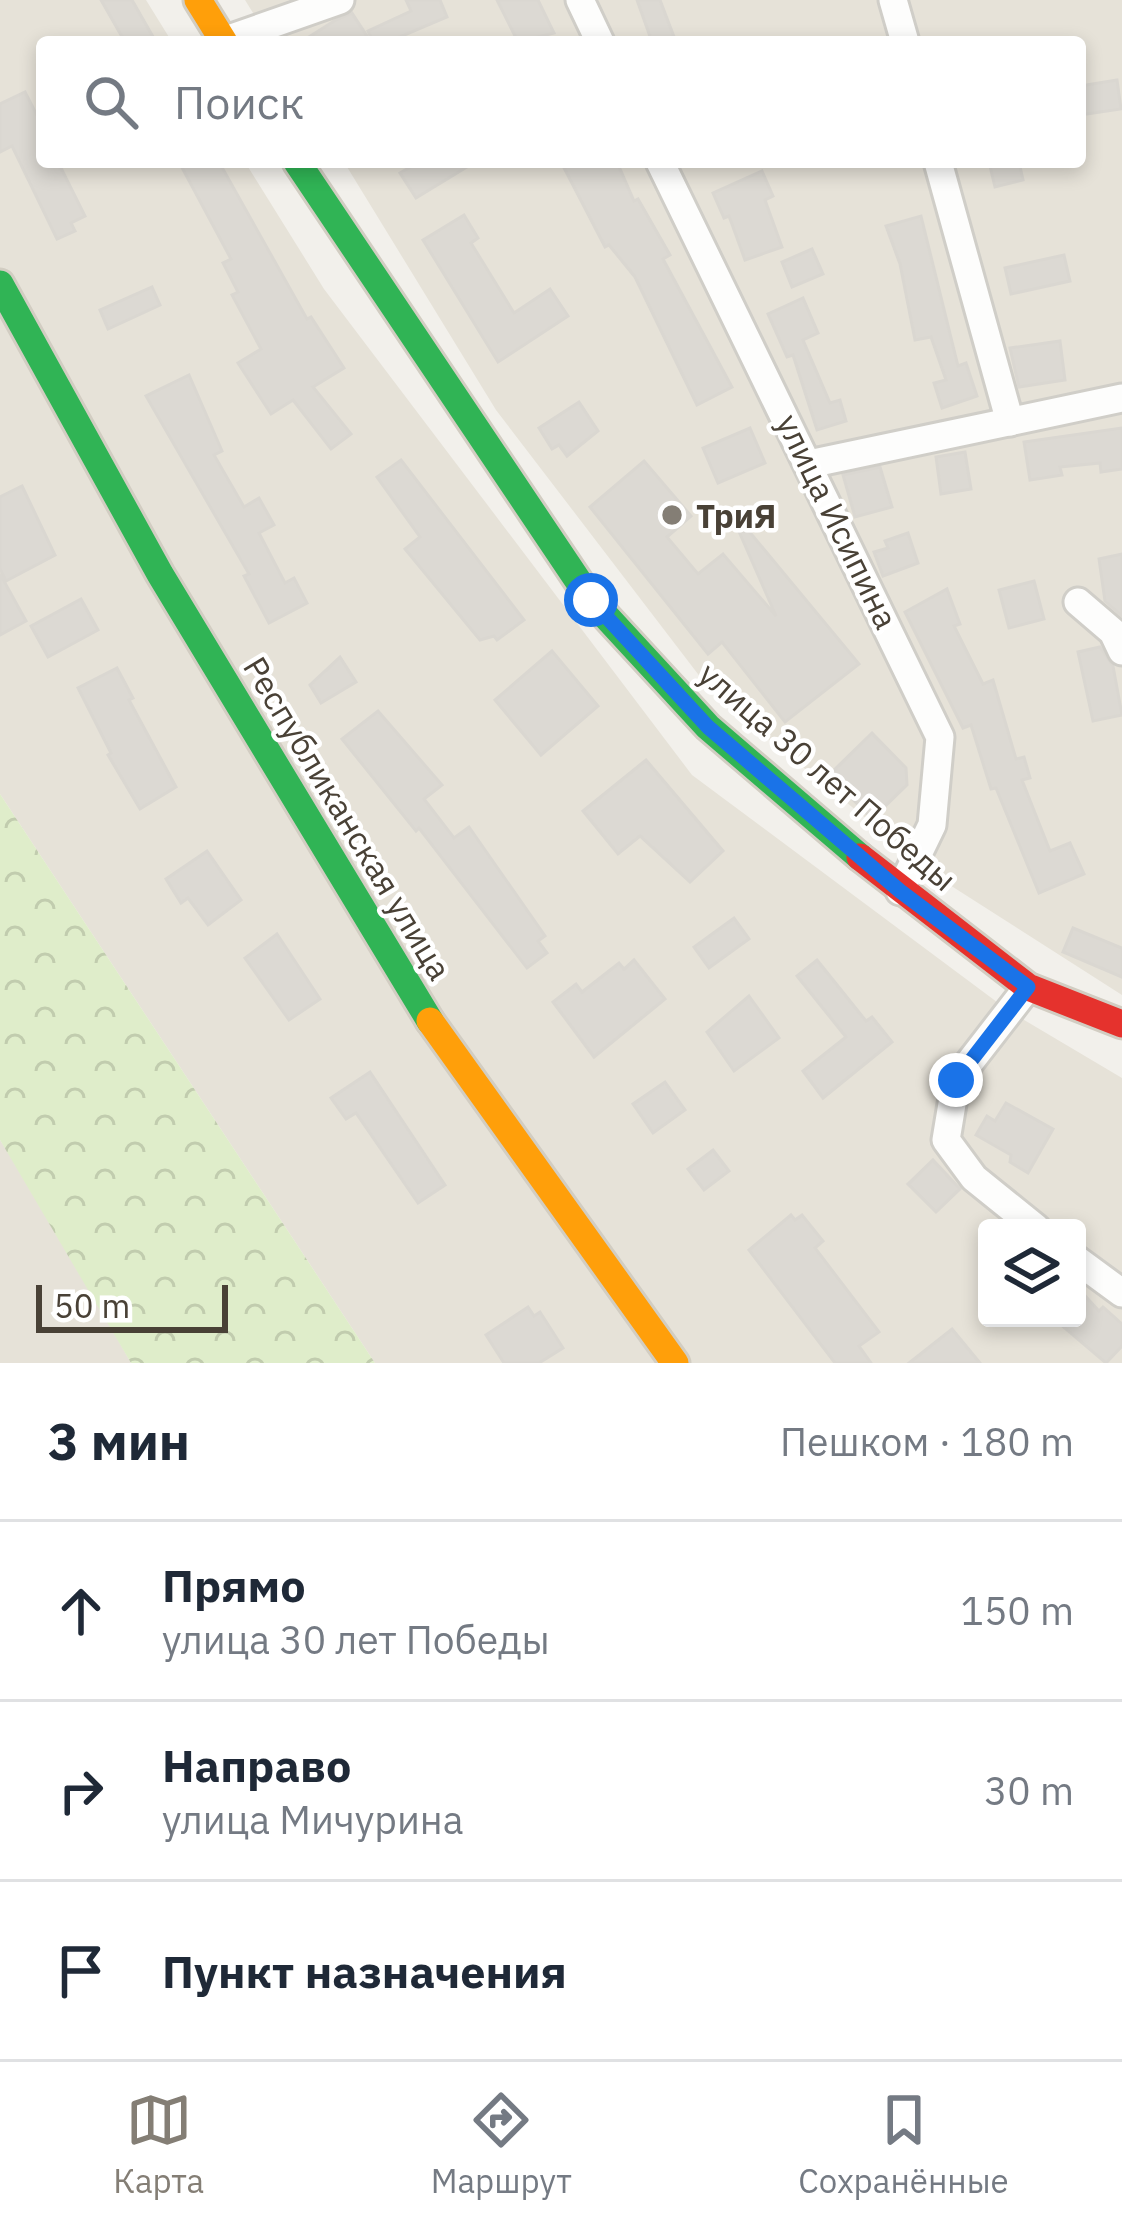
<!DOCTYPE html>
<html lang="ru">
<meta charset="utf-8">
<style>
body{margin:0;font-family:"IBM Plex Sans",sans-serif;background:#f2f2f3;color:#1f2937}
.controls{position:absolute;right:36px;bottom:36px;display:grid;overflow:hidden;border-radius:12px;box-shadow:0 6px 18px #0003}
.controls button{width:108px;height:108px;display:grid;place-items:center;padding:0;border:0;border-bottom:3px solid #e0e1e3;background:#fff;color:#1f2937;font:60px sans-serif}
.scale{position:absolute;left:36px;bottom:30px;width:192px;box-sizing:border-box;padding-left:12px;border:6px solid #494136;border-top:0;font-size:33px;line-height:42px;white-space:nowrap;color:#494136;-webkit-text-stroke:9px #fff;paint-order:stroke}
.stop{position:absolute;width:36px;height:36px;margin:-27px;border:9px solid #1a73e8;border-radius:50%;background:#fff}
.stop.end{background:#1a73e8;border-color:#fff;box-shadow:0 3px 12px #0008}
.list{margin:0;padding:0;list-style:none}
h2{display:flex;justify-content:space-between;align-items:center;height:156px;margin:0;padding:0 48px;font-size:51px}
h2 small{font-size:39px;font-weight:400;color:#747a83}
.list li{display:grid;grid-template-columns:78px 1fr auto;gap:36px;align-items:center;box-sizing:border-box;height:180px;padding:0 48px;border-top:3px solid #e0e1e3}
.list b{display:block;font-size:45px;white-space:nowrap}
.list p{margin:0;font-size:39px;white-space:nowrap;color:#747a83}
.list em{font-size:39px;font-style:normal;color:#747a83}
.icon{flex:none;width:66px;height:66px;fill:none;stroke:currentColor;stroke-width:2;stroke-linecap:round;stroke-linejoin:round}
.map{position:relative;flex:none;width:1122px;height:1363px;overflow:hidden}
.search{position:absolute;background:#fff;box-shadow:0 6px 18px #0003;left:36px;right:36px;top:36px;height:132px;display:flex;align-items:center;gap:30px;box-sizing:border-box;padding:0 42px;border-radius:12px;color:#747a83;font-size:45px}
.sheet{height:696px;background:#fff}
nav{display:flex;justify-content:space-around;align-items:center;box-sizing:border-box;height:168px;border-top:3px solid #e0e1e3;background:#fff;font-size:33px;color:#747a83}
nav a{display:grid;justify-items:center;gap:6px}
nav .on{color:#847e75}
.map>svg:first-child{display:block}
.residential{fill:#e6e2d8;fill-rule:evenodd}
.forest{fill:url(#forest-crowns)}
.building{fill:#dcd9d3;stroke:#dad7d1;stroke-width:3}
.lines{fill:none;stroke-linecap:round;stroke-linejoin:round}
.street-casing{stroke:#d0cec8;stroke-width:33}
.fast-casing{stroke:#d2cdc2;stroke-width:33}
.slow-casing{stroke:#d2cdc2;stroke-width:33}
.jam-casing{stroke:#d2cdc2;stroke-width:33}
.street{stroke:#fdfdfc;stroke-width:27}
.fast{stroke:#30b455;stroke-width:27}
.slow{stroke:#ff9f0a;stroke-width:27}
.jam{stroke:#e5322d;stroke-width:27}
.route{stroke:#1a73e8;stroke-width:15}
.poi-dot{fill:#847e75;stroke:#fff;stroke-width:4.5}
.labels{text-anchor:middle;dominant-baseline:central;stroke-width:9;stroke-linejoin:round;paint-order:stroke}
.poi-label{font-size:33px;font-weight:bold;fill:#494136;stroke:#fff;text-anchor:start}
.street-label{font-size:33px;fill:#494136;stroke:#fff}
</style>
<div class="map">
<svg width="1122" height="1363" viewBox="0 0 1122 1363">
<defs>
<pattern id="forest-crowns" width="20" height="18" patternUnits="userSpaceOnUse" patternTransform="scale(3)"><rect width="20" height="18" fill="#dfedca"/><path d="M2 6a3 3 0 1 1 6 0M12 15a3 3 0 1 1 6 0" fill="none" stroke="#c1ccae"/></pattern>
</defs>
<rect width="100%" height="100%" fill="#f2f0eb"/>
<g class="residential">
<path d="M0,0H146L172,42H42V162H245L324,289L692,775L1009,1011L1122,1078V1363H375L0,794ZM987,1228H1077V1318H987Z"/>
<polygon points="245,0 1122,0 1122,995 942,880 714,695 496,410 344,162 1080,162 1080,42 271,42"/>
<polygon points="0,1140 47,1214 131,1363 0,1363"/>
</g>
<polygon class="forest" points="0,794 375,1363 131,1363 0,1140"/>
<g class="building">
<polygon points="101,0 132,0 156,42 125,42"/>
<polygon points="406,0 440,0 447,17 388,42 373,42 368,31 411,11"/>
<polygon points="497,0 538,0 554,33 518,42"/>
<polygon points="637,0 660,0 676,42 652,42"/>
<polygon points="352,13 371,42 301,42 334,21"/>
<polygon points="1117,80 1121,109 1080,115 1080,86"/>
<polygon points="25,92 42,125 42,162 58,162 85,216 71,223 75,231 57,239 12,146 0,152 0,104"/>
<polygon points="179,162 219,162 307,319 311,317 344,368 313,387 351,434 331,449 293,400 271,414 238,363 261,349 232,295 238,292 223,263 231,259"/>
<polygon points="419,162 475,162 416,198 400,173"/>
<polygon points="561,162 617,162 634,201 638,199 670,255 663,259 732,387 697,405 635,277 609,245 605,247"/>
<polygon points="989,162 1019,162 1023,180 995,187"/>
<polygon points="762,171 773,196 765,200 782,247 745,260 729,216 724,218 713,193"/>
<polygon points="464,215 478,238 471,243 514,313 550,289 568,316 498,362 423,240"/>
<polygon points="921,216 958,366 966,363 977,396 942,408 934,383 946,380 931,337 915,340 900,264 886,226"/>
<polygon points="812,249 823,274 792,287 782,262"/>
<polygon points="1064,255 1070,281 1011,294 1005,268"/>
<polygon points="152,287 160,305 108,329 100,310"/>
<polygon points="803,298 818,333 803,340 830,403 840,400 846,421 817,430 793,355 787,357 768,314"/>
<polygon points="1060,341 1065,380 1019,387 1010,348"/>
<polygon points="189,375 222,451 214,455 244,507 259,498 274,525 259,533 285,583 294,578 307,603 269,623 244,576 249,574 146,396"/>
<polygon points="579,402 598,431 567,456 559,445 552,449 539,428"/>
<polygon points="750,428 765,463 718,483 703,448"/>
<polygon points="1122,428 1122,469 1101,472 1100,463 1060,467 1062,475 1030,480 1024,442"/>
<polygon points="965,452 971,489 941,494 936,457"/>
<polygon points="401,460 524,620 497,640 494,636 480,640 405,549 420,537 377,477"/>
<polygon points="644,461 691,516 667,537 698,574 723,554 776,616 737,527 743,524 859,664 785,722 722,642 708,654 590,507"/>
<polygon points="880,467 892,507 855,517 843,475"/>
<polygon points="22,486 55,555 6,581 0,569 0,497"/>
<polygon points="908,533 918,563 883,576 874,552 888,548 885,541"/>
<polygon points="1122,554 1122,616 1105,601 1099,559"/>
<polygon points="0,574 26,621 0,635"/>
<polygon points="1034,581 1044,619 1009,628 999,590"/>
<polygon points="947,589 960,624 954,626 983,684 993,680 1016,759 1024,757 1030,778 1022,780 1050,851 1070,843 1084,874 1039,893 996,788 991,789 971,725 963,728 905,612"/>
<polygon points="81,599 98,630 48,657 31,626"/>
<polygon points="1100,647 1113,666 1122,715 1093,721 1078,652"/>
<polygon points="552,651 598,706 541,755 495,700"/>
<polygon points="340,657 356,682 321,703 310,685"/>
<polygon points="117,668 133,698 129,700 176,787 140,809 108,755 111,753 78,688"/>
<polygon points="378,711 442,785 424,799 454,838 469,827 545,936 538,941 547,953 527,968 419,828 416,831 342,739"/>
<polygon points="872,733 906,768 907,785 872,819 829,775"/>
<polygon points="646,760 723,851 690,882 640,836 618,854 583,811"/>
<polygon points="207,851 241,900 208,925 188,898 181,903 166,879"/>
<polygon points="734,918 749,939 709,968 694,947"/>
<polygon points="1073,928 1122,948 1122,977 1063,952"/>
<polygon points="277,934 320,999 289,1020 245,958"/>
<polygon points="634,960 665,999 594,1057 553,1002 576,984 582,992 619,963 624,969"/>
<polygon points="817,960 866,1021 872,1017 892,1042 823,1098 803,1071 846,1037 797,976"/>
<polygon points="749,996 779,1038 734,1071 707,1032"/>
<polygon points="370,1072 445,1185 418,1203 356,1113 346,1119 331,1098"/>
<polygon points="665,1082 685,1110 653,1133 633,1104"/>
<polygon points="1006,1103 1053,1129 1028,1173 1010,1162 1011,1155 976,1135 987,1116 995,1121"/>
<polygon points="713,1150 729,1171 704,1190 688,1169"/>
<polygon points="933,1160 960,1189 936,1212 908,1184"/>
<polygon points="791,1215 795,1220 802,1215 823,1241 815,1248 879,1332 859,1346 871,1363 835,1363 749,1250"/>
<polygon points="1077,1287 1099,1311 1103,1307 1122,1324 1122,1346 1106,1363 1053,1318 1077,1318"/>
<polygon points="528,1307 534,1316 540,1312 563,1348 539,1363 504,1363 486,1335"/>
<polygon points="952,1329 980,1363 909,1363"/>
</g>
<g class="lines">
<defs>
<g id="street">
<polyline points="580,0 600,42"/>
<polyline points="893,0 905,42"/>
<polyline points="223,41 340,0"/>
<polyline points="660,162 940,737 932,825 900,891"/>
<polyline points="938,162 1010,422"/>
<polyline points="809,464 1122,398"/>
<polyline points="1078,602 1113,632 1122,651"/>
<polyline points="1028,987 956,1080 946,1140 974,1178 1036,1228"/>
<polyline points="1077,1260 1122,1293"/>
</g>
<g id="fast">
<polyline points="297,162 591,600 708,727 860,857"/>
<polyline points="0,284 160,574 430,1021"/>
</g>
<g id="slow">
<polyline points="198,0 224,42"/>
<polyline points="430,1021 675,1363"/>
</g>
<polyline id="jam" points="860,857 1028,987 1122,1024"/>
</defs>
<use href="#street" class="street-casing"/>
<use href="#fast" class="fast-casing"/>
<use href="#slow" class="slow-casing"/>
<use href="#jam" class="jam-casing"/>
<use href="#street" class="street"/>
<use href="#fast" class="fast"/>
<use href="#slow" class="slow"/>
<use href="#jam" class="jam"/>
</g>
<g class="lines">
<polyline class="route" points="591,600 708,727 900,891 1028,987 956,1080"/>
</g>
<circle class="poi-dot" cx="672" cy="515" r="12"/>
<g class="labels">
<g class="poi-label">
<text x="696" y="515">ТриЯ</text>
</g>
<g class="street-label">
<text transform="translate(838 521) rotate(64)">улица Исипина</text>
<text transform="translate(828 776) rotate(41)">улица 30 лет Победы</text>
<text transform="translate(348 818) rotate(59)">Республиканская улица</text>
</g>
</g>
</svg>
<div class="controls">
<button><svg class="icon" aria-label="layers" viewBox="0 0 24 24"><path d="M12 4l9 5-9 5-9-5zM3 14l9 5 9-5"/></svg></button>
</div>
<div class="scale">50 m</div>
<div class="stop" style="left:591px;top:600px"></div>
<div class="stop end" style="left:956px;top:1080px"></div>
<div class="search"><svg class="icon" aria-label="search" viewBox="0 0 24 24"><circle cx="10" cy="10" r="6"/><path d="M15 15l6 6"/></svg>Поиск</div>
</div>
<section class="sheet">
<h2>3 мин<small>Пешком · 180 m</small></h2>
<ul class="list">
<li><svg class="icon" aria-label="ahead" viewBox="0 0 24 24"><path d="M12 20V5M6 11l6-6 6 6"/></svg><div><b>Прямо</b><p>улица 30 лет Победы</p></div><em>150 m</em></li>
<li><svg class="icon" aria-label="right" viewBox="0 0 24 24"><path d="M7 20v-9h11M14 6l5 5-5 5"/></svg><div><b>Направо</b><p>улица Мичурина</p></div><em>30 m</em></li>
<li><svg class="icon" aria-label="arrive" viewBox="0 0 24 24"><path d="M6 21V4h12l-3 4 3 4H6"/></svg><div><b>Пункт назначения</b></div></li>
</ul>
</section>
<nav>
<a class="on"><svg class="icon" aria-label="map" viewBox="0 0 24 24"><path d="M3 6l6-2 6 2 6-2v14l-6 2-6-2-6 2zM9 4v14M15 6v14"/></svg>Карта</a>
<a><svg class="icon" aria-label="directions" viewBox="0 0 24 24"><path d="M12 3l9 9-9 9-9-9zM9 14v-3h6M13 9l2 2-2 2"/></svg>Маршрут</a>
<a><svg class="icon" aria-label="saved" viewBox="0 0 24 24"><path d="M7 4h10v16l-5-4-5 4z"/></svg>Сохранённые</a>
</nav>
